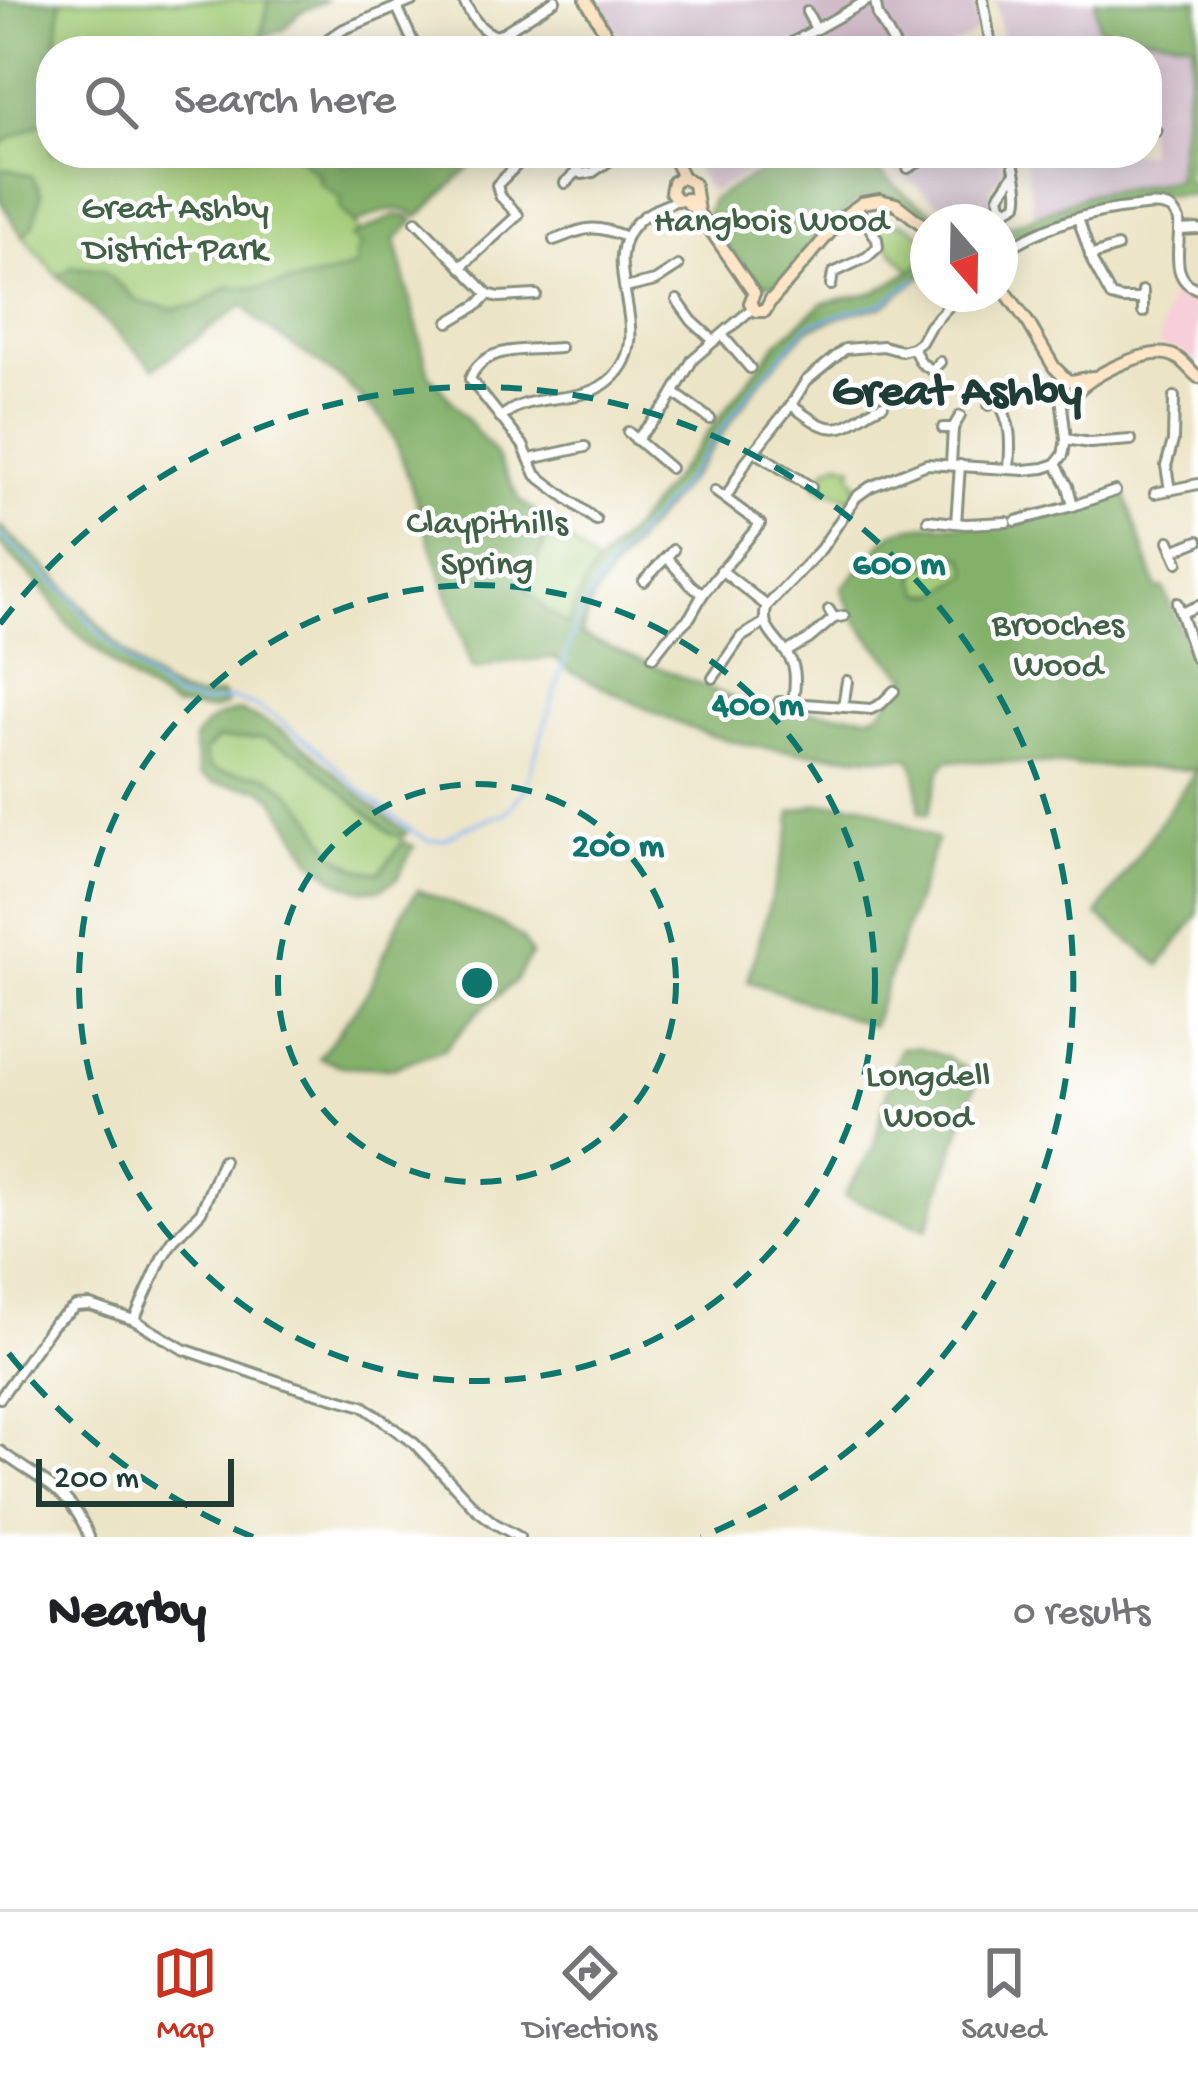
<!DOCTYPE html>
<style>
body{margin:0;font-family:"Gochi Hand",sans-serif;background:#f6f6f6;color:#202124}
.compass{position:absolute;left:910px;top:204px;width:108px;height:108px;border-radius:50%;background:#fff;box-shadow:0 6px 30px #0003;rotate:160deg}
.scale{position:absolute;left:36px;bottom:30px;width:198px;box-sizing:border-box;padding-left:12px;border:6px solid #1f3d34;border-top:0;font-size:33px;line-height:42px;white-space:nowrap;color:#1f3d34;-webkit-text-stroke:9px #fff;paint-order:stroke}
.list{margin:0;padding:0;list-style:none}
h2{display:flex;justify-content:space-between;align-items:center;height:156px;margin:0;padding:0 48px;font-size:51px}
h2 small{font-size:39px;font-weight:400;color:#757577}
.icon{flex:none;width:66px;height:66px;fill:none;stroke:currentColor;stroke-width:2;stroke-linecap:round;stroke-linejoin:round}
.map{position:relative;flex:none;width:1198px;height:1537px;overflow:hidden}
.search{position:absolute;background:#fff;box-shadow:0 6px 30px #0003;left:36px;right:36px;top:36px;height:132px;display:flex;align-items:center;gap:30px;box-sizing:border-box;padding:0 42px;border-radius:48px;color:#757577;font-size:45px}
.sheet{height:372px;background:#fff}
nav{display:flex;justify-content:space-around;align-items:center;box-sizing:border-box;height:168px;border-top:3px solid #e0e0e0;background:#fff;font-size:33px;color:#757577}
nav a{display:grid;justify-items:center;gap:6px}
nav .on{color:#c8321e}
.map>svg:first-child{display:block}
.built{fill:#f6cfd8}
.industrial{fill:#d1bdca}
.green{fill:#a5ce7a;stroke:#628657;stroke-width:3}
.forest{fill:#84b16a;stroke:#52774f;stroke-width:3;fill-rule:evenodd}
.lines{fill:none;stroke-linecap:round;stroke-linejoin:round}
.stream{stroke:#86b8f3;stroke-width:3}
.street-casing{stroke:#86907d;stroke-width:14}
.secondary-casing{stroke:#86907d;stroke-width:16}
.street{stroke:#fff;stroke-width:8}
.secondary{stroke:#fde5c5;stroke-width:10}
.ring{fill:none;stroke:#0f766e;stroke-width:6;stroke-dasharray:21 15}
.labels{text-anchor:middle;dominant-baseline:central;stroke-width:9;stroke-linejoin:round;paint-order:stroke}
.park-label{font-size:36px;fill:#406146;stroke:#fff}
.district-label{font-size:48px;font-weight:bold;fill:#1f3d34;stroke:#fff}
.centre{fill:#0f766e;stroke:#fff;stroke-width:6}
.ring-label{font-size:36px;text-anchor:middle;font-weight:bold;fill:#0f766e;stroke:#fff;stroke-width:9;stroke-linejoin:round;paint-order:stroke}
</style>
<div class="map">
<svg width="1198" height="1537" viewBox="0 0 1198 1537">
<rect width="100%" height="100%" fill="#fff"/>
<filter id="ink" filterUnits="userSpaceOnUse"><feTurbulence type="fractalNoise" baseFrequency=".00833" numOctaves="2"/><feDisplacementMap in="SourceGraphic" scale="24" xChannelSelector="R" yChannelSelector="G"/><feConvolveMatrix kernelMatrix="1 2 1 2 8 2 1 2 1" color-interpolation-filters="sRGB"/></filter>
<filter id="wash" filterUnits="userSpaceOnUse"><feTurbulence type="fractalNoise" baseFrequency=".004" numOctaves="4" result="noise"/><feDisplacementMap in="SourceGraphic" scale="48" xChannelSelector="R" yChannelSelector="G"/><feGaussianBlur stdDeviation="2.7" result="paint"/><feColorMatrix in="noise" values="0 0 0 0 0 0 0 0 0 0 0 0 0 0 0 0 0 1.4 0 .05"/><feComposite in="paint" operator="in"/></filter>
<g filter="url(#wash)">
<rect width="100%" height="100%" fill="#ece4c6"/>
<polygon class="built" points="1171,288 1198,294 1198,365 1180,351 1158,346"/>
<g class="industrial">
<polygon points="599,0 974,0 977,32 943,51 629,51"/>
<polygon points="995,0 1095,0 1099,29 1193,42 1176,180 1090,194 1034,214 1024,153 1147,153 1147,51 1005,51"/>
<polygon points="687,153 746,153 754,170 711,193"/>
<polygon points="873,153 1001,153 1004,171 992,187 991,200 995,210 1013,226 1000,230 1000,222 964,222"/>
</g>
<g class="green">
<polygon points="61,0 269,0 257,51 56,51"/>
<polygon points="51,118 51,153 294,153 320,177 319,182 343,200 359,233 352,237 360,244 360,251 356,254 358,266 325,276 263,288 228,287 200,305 173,309 139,302 102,270 73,267 58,276 23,236 0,200 0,144"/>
<polygon points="887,222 905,224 928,239 928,255 911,271 881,239 872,225"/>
<polygon points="840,462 853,466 851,473 857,482 855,484 858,489 848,499 829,491 824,492 816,485 828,467"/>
<polygon points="552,523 596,566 580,594 568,626 546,610 526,589"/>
<polygon points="956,554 965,558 970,574 938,594 922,594 915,578 919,568"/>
<polygon points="263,738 298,753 391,834 401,836 403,842 380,872 364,871 331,852 306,810 256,774 218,772 209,767 204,752 217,739"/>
</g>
<g class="forest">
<polygon points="0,0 61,0 56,51 51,51 51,118 0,144"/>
<polygon points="269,0 328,0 299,13 283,30 262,37"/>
<path d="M1095,0H1198V106L1186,182L1198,183V195C1130,192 1060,212 1000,243V230L1090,194L1176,180L1193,42L1099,29Z"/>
<path d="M294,153H333L344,166L374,153H485L418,217C396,201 376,214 354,225L339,207L342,200L319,182L320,176Z"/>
<path d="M795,153H857L906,195L948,222L928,223C917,214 904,199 890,196C836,183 815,275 778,284C774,285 763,284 759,283L719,238L707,213L712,199Z"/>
<polygon points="6,169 32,176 41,193 34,224 22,236 0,200 0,170"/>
<path d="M396,215L409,217L414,221L395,240L429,374L496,455L520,501L552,523L526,589L546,610L567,625L580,594L596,566L633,528L688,459L777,343L823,303L875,292L911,271L928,255V271L883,306L854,312L809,328L785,353L758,384L692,475L610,573L592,601L581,635L753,707L870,716L881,711L908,677C881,652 851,623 842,588C855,575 882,539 894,533C923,518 980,530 1015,524C1053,517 1089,504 1124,491L1157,589L1163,588L1198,672V915L1160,965L1097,915L1196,770L947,760L940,771L928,814L920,813L916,772L910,758C843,755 771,755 707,734C661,719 615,692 571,672L555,658L503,662L473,670L398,447L383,420L339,377L259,322L243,305L154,368L58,276L73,267L102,270L139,302L173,309L199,305L228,287L263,288L325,276L357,266L356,254L361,246L351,237ZM956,554L965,558L970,574L938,594H922L915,578L919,568Z"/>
<path d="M0,526C25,549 52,571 74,597C103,628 148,691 194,697C203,698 213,695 222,694L226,705L213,710L174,707L133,681L68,625L44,590L0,544Z"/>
<path d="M238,711C291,726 322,764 362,797C376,810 392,821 407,833L401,836L391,834L298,753L263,738L217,739L204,752L209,767C230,779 255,767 275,781C285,788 296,798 304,807C330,837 328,871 381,872L403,842L414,846L397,879L381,889L361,890L336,880L313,861L273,798L262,789L214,783L199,775L194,740C206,722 217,715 238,711Z"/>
<polygon points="818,804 863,804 937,840 872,1026 748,981 790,830 791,812"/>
<polygon points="418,890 499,923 522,938 531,955 515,981 477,1013 444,1050 391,1068 342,1066 319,1058 367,993 404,910"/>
<polygon points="917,1047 946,1057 978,1076 927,1229 844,1196 874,1146 891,1073 901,1048"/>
</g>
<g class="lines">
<polyline class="stream" points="0,535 70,596 98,632 134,667 174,698 203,703 232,699 253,705 274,716 320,751 360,790 408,828 429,841 445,839 462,829 506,813 525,789 576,624 606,570 681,485 755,385 808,325 853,310 882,304 917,278"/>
</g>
</g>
<g filter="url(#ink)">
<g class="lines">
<defs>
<g id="street">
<path d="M463,0C471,15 480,32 498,36L555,0"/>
<polyline points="875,0 878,16 898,51"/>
<polyline points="983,0 992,51"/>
<polyline points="398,9 417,51"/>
<polyline points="807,12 816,29"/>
<polyline points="334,35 344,51"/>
<polyline points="328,39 344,29 414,0"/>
<polyline points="696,42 701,51"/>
<polyline points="781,49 868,0"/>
<polyline points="1147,131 1156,131"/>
<polyline points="564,153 582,174 593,172 612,159"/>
<polyline points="758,153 767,160 781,153"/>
<path d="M1011,153C1014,169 1021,190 1017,204L1008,209L1001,205L999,196L1015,173"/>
<polyline points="1012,158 1034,153"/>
<polyline points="908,168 935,153"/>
<polyline points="565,183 578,171"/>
<polyline points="1078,218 1093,263 1111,296 1122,299 1143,299"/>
<polyline points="416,221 488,294 499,297 536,295"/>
<polyline points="1180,230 1198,229"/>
<path d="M554,240C586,228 592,223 626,237"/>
<path d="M1000,254C1040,227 1088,211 1136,207C1145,206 1157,204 1165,207C1174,209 1174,212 1179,220C1181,245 1168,279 1198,289"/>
<polyline points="1090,256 1117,247"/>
<polyline points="461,267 518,215 500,196 497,185 529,153"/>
<polyline points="831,285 833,273 867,257 878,247 877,239 857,207"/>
<polyline points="625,288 655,281 678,266"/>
<polyline points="677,300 692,321 714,341"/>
<polyline points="1143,312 1143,291"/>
<polyline points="449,322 479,304 488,294"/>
<polyline points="722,335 750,368"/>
<path d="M560,348C530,351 484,343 470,379L523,445L536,475L596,520"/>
<polyline points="913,348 921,363 932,370 940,362"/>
<polyline points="674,393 710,419"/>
<path d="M997,399C1012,423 1011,442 1009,469"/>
<path d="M883,405C869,410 860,419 847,425C826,435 807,416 791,405L806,381L845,349L883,346L901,351L913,348L921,342L930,326L960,294"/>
<polyline points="989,405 1011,390"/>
<path d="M500,417C508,412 516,406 525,404C554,395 588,401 612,378C660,333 594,266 637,222C649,210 663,207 677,200"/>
<polyline points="943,428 953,428 960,416"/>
<polyline points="628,432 670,468"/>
<polyline points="1066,439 1090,443 1131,440"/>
<polyline points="636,440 666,406 693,359 753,308"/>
<polyline points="754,451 811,487"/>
<polyline points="530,459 585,447"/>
<polyline points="1056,464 1068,486 1073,506"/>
<polyline points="951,465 953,428"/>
<polyline points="1170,490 1166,466 1173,441 1174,397"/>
<polyline points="1155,493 1198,484"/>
<polyline points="726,498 747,460 791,405"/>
<polyline points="928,520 965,524 1007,522"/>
<polyline points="1016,521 1073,506 1115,491"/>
<polyline points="956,523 960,465"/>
<polyline points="1169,541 1178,562"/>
<polyline points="1173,551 1198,541"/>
<polyline points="667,558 691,585 703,594"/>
<polyline points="721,570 767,606"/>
<polyline points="644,581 673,550"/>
<polyline points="1177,603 1195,657"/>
<polyline points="829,610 834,618 844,616"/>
<polyline points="1181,613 1198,606"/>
<polyline points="786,652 809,639 834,618"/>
<polyline points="653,657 667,639 690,617 703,594 760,524 715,491"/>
<polyline points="713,678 741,637 764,623"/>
<polyline points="779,702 871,709 881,704 894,691"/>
<path d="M793,704C794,691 797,677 793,665C785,642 757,632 767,606L821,549L856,497L870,487L927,464L1024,470L1044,468L1056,464L1063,455L1066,439L1061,397"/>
<polyline points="843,707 847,681"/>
<polyline points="134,1320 162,1258 173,1241 201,1212 223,1160"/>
<polyline points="0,1398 53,1324 76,1306 90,1305 134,1320 183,1349 292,1386 363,1406 415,1444 475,1508 494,1523 519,1537"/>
<path d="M0,1451C37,1480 72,1489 89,1537"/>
</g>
<g id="secondary">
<polyline points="586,0 616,51"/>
<polyline points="671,153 683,177 694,184 698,212"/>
<polyline points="683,177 673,182 671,192 677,200 688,199"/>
<polyline points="685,201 698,212 754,293"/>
<polyline points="1000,284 1029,324 1054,367 1067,380 1072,381 1092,377"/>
<polyline points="754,293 750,303 756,311 765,311 771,299"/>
<polyline points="771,301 844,216 862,203 880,200 896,204 928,229"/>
<path d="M1067,380L1061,382L1057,389L1061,397L1068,399L1073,397C1083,378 1145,349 1167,354C1182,357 1187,368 1198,377"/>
</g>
</defs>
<use href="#street" class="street-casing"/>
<use href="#secondary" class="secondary-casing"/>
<use href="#street" class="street"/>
<use href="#secondary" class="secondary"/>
</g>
</g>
<g class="ring">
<circle cx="477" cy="983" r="199"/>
<circle cx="477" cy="983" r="398"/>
<path d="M253 1537A597 597 0 0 1 0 1342M0 624A597 597 0 1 1 701 1537"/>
</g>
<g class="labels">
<g class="park-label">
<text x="175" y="210">Great Ashby<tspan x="175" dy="41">District Park</tspan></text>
<text x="771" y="223">Hangbois Wood</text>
<text x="487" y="525">Claypithills<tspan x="487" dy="41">Spring</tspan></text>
<text x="1058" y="627">Brooches<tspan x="1058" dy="41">Wood</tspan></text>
<text x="928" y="1078">Longdell<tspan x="928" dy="41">Wood</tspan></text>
</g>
<g class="district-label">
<text x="957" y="394">Great Ashby</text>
</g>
</g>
<circle cx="477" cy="983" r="18" class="centre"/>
<g class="ring-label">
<text x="899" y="573">600 m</text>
<text x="758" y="714">400 m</text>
<text x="618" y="855">200 m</text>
</g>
</svg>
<svg class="compass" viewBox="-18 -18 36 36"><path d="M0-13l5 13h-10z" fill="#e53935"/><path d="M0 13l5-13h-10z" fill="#757577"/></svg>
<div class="scale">200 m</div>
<div class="search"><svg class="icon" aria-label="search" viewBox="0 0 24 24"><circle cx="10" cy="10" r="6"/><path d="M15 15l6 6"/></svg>Search here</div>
</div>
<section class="sheet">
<h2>Nearby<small>0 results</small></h2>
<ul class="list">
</ul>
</section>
<nav>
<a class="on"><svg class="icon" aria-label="map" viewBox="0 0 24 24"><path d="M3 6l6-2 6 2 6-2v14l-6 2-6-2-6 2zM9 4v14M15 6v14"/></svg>Map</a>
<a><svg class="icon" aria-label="directions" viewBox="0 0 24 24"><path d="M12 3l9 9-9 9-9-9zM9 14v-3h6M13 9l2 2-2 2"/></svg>Directions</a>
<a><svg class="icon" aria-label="saved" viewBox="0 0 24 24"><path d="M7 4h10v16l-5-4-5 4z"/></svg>Saved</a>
</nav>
